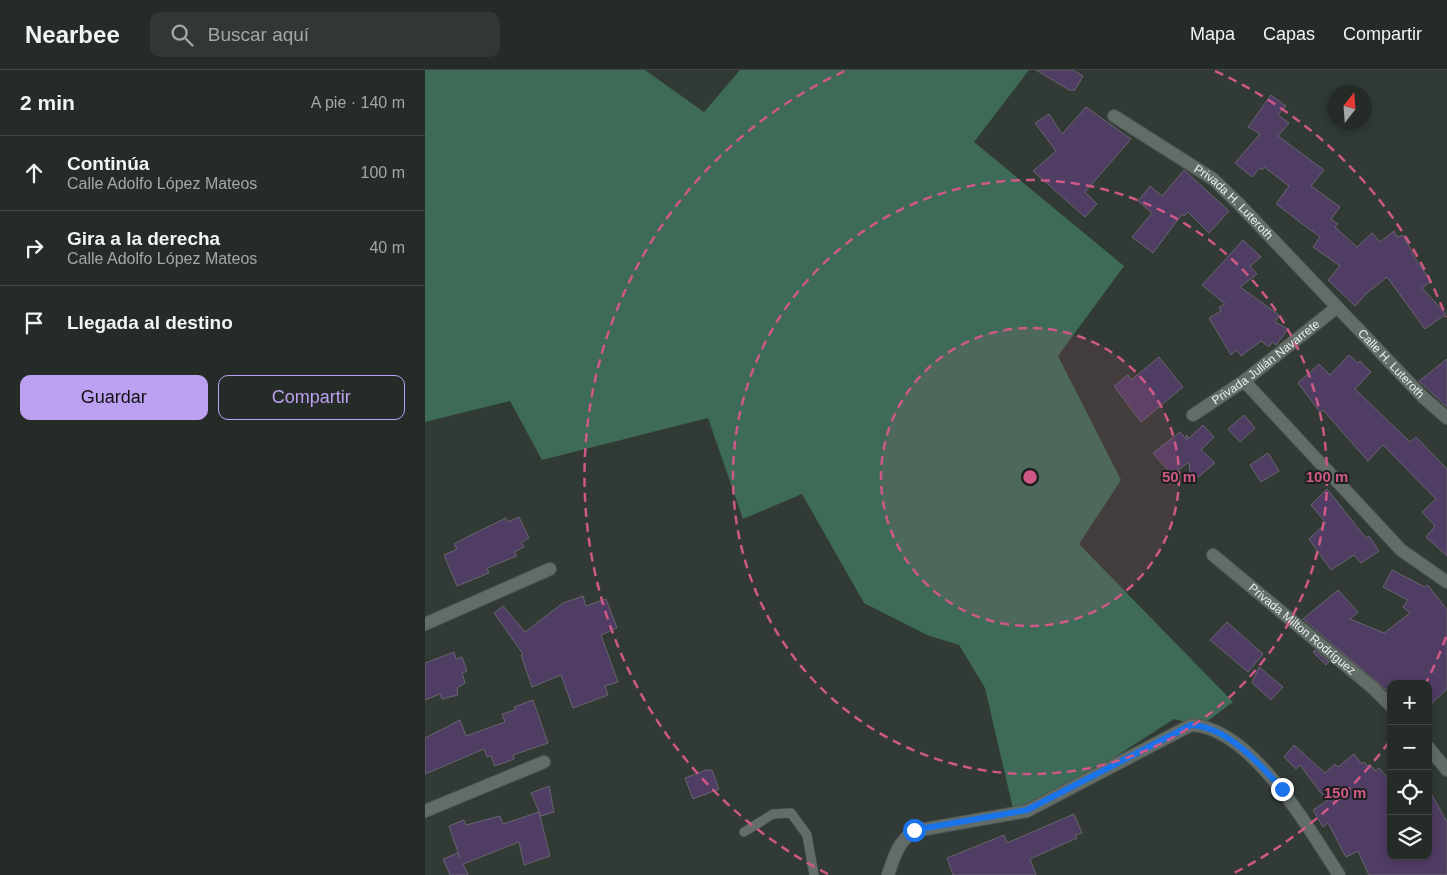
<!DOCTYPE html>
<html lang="es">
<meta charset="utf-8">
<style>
body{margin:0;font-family:Arial,sans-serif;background:#313834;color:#f1f3f6}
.controls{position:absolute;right:15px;bottom:15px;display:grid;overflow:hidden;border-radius:10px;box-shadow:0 2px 12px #0003}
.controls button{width:45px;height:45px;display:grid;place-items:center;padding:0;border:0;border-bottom:1px solid #424845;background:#252c28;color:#f1f3f6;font:25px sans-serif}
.compass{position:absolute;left:902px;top:15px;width:45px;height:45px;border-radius:50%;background:#252c28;box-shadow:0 2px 12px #0003;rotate:17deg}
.stop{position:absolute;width:15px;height:15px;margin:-11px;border:4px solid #1a73e8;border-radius:50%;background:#fff}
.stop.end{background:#1a73e8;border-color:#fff;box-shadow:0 1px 5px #0008}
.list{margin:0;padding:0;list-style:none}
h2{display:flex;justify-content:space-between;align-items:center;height:65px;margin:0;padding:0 20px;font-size:21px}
h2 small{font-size:16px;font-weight:400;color:#a3a7a8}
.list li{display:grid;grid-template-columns:32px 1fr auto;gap:15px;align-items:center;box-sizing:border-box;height:75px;padding:0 20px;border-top:1px solid #424845}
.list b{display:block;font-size:19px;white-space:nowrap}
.list p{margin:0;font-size:16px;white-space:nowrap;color:#a3a7a8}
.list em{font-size:16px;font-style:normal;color:#a3a7a8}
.actions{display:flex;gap:10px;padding:15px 20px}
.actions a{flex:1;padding:11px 0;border:1px solid #bca0f2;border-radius:10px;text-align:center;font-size:18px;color:#bca0f2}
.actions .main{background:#bca0f2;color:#111}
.icon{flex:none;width:28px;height:28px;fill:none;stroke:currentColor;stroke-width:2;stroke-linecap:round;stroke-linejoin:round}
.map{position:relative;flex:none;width:1022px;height:805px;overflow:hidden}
header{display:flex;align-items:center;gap:30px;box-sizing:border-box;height:70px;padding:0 25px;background:#252c28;border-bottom:1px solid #424845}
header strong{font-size:24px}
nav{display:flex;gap:28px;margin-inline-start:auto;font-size:18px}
.search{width:350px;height:45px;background:#313834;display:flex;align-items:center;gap:12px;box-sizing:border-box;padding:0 18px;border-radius:10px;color:#a3a7a8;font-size:19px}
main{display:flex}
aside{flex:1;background:#252c28}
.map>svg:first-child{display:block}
.green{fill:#3d6b57}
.building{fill:#503d64;stroke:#68656d}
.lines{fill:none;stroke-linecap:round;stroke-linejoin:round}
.service-casing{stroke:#4e5653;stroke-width:10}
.minor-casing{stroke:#4e5653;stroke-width:14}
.service{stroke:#636d68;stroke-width:9}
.minor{stroke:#636d68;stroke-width:12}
.route{stroke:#1a73e8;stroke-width:6}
.ring{fill:none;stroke:#ce5886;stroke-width:2.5;stroke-dasharray:9 6}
.labels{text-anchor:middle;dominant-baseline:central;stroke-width:4;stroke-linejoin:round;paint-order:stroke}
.street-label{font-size:12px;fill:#e9eeec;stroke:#1c201e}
.centre{fill:#ce5886;stroke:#1c201e;stroke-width:2.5}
.ring-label{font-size:15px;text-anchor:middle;font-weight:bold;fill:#ce5886;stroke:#1c201e;stroke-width:4;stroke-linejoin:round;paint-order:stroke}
</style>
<header>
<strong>Nearbee</strong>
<div class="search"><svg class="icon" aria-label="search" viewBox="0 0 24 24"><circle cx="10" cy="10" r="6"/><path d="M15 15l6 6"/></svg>Buscar aquí</div>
<nav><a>Mapa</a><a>Capas</a><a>Compartir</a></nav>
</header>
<main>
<aside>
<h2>2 min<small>A pie · 140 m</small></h2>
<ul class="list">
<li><svg class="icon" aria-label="ahead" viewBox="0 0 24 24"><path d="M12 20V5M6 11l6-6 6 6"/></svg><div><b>Continúa</b><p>Calle Adolfo López Mateos</p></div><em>100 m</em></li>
<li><svg class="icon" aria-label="right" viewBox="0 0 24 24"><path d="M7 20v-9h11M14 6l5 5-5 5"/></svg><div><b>Gira a la derecha</b><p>Calle Adolfo López Mateos</p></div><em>40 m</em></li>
<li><svg class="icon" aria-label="arrive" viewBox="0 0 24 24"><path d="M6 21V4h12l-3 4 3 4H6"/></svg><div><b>Llegada al destino</b></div></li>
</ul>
<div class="actions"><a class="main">Guardar</a><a>Compartir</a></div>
</aside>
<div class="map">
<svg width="1022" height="805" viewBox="0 0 1022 805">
<rect width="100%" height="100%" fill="#313a35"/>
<polygon class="green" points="0,0 220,0 279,42 315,0 604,0 549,72 699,196 633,286 696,410 654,474 808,632 776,656 749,649 631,725 589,743 560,618 534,575 502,565 439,533 377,424 318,449 283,348 117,390 85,331 0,352"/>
<g class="building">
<polygon points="611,0 648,0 658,6 650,20 644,20"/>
<polygon points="846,25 861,36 853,45 864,53 853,66 899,100 886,116 915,137 906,149 913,154 910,157 932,177 947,163 955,172 969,161 972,167 978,165 993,193 1006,211 997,218 1021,244 1000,259 962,207 942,223 930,236 903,210 915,196 888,177 895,167 851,134 864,116 839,97 837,100 835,98 827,107 810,93 835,64 823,57"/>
<polygon points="661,37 706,69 660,122 672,134 660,147 608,101 631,81 610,53 624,44 637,64"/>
<polygon points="759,100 804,141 784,163 763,142 759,146 757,144 728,183 707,167 727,143 713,131 725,116 737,126"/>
<polygon points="818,170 836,187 825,196 832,204 815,217 854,245 850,252 863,259 851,275 847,272 844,277 836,271 816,286 812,280 806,285 784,248 796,241 794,237 800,234 777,215"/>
<polygon points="924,285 933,293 935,291 946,302 930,319 985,372 991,367 1022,399 1022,486 1001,467 1010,456 997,442 1011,429 958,375 943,391 898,340 895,342 873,313 894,294 905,305"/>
<polygon points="734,287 758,317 716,352 689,316 703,305 706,310"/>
<polygon points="1022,289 1022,337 994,311"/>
<polygon points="819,345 830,358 815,372 803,359"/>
<polygon points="778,355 789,367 776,380 790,393 766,413 764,392 747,405 728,383 755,362 762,370 761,365 764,368"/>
<polygon points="843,383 854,401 836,412 825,395"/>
<polygon points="902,419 941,468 944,466 954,481 936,493 929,485 906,500 884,469 901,453 886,435"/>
<polygon points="94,447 104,468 96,472 99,477 89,482 92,486 62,498 64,503 32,516 19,485 32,479 29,474 46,465 81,448 83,452"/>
<polygon points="967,500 1000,517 1003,515 1022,540 1022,619 1003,637 1003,614 966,614 966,624 878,549 913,520 933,542 925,549 959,563 985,543 978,537 983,530 958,517"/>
<polygon points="158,526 161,536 181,529 192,558 176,565 193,612 180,616 183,625 148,638 136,605 107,617 96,585 98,584 69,543 78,536 100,562 138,533"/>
<polygon points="802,552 838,584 823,602 785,570"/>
<polygon points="890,580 904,592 901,595 888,582"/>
<polygon points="29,582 31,589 37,587 42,601 37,603 40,613 32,618 33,625 17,629 15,624 0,630 0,593"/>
<polygon points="834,597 858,617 846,630 827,613"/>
<polygon points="108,630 123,673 88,685 89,689 70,696 66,686 62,687 59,679 0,704 0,668 35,650 41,666 80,652 77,644 90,640 89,637"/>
<polygon points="869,675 900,703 910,694 913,697 929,684 937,694 939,692 943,696 945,694 950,701 954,698 966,712 966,786 1003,786 1003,718 1022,752 1022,805 944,805 933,781 921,787 903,753 898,757 888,740 902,731 875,695 871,699 859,687"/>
<polygon points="281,700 287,700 294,719 268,729 260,708"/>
<polygon points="124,716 129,742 116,746 106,723"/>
<polygon points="114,742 125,786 99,795 94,772 38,794 43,805 25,805 18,789 33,783 35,788 24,756 39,750 41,755 75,746 78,754"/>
<polygon points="649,744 657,763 650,765 652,768 605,789 611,805 528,805 522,788 579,765 582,773"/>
</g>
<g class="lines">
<defs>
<polyline id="service" points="319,762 348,744 366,743 382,765 389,805"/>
<g id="minor">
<path id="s1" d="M689,46L788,109L813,133L998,327L1022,348"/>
<polyline points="819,311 976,480 1022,512"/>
<path id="s2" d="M768,345L819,311L911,238"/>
<path id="s3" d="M788,485L948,618L966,636"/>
<polyline points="0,554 125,499"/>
<polyline points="1003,677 1022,700"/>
<polyline points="0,741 119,692"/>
<path d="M463,805C469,787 473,772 489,761L602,741L766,655C826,657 884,759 914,805"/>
</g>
</defs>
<use href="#service" class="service-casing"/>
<use href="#minor" class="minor-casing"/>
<use href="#service" class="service"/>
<use href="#minor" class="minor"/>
</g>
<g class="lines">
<path class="route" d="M489,760L602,740L766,655C801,656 835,694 857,719"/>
</g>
<circle cx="605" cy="407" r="149" fill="#ce5886" fill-opacity=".12"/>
<g class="ring">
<circle cx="605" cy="407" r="149"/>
<circle cx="605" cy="407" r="297"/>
<path d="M1021 567A446 446 0 0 1 1001 613M964 672A446 446 0 0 1 807 804M403 804A446 446 0 0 1 420 1M790 1A446 446 0 0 1 1021 247"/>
</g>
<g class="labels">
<g class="street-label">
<text stroke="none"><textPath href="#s1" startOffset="148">Privada H. Luteroth</textPath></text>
<text stroke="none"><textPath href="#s2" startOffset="90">Privada Julián Navarrete</textPath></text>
<text stroke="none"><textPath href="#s1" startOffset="374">Calle H. Luteroth</textPath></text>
<text stroke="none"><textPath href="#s3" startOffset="116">Privada Milton Rodríguez</textPath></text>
</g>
</g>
<circle cx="605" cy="407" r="8" class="centre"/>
<g class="ring-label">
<text x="754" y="412">50 m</text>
<text x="902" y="412">100 m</text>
<text x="920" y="728">150 m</text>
</g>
</svg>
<div class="controls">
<button>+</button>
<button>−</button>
<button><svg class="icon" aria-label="locate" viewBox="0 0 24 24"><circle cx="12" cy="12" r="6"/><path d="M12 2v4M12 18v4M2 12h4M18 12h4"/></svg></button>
<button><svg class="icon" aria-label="layers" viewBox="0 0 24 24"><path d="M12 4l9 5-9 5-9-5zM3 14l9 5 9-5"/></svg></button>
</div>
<svg class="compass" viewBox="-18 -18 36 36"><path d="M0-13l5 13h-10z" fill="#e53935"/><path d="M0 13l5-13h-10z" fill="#a3a7a8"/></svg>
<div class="stop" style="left:489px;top:760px"></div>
<div class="stop end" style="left:857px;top:719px"></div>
</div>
</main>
